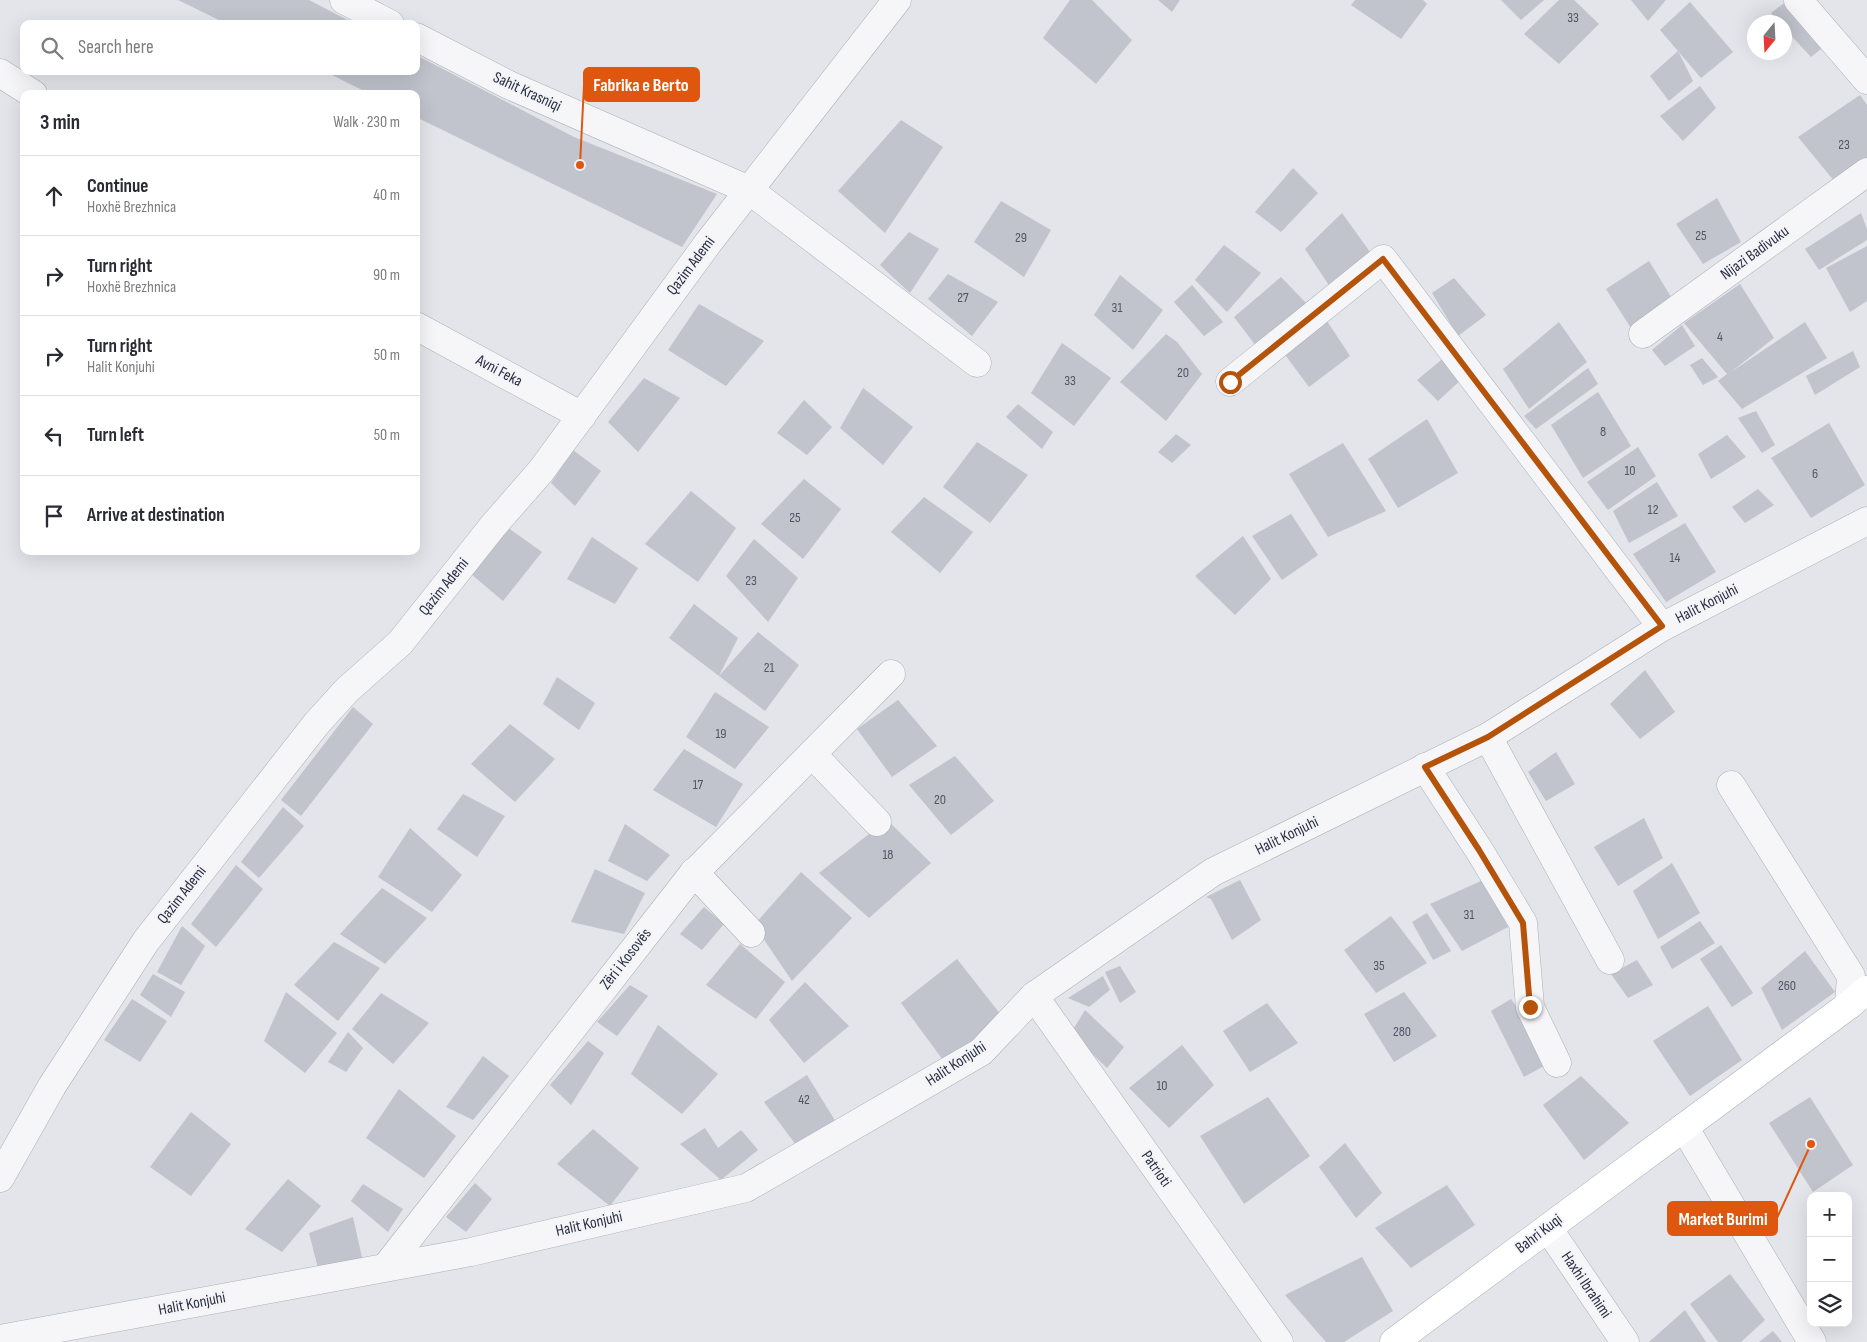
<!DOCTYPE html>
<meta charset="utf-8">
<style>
body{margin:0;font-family:"Sofia Sans Condensed",sans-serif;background:#f2f2f3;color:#2b2b33}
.controls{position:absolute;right:15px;bottom:15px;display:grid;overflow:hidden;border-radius:10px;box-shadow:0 5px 20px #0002}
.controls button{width:45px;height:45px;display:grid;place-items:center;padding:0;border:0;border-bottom:1px solid #e1e1e2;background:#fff;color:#2b2b33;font:25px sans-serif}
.compass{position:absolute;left:1747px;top:15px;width:45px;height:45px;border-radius:50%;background:#fff;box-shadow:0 5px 20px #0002;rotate:198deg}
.stop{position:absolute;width:15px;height:15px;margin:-11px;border:4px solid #b45309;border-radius:50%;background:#fff}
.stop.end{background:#b45309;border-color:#fff;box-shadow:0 1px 5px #0008}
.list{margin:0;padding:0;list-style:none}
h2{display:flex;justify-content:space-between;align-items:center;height:65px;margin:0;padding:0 20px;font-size:21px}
h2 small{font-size:16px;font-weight:400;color:#7c7c81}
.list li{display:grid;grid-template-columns:32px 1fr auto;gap:15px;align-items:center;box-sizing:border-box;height:80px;padding:0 20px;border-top:1px solid #e1e1e2}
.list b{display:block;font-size:19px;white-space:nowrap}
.list p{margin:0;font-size:16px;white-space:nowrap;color:#7c7c81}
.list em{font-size:16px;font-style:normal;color:#7c7c81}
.icon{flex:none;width:28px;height:28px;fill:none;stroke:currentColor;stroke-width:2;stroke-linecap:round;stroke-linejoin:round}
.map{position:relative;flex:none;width:1867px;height:1342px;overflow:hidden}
.search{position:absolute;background:#fff;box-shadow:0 5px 20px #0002;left:20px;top:20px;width:400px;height:55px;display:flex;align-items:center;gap:12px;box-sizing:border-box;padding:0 18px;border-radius:10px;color:#7c7c81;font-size:19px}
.panel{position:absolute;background:#fff;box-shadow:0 5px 20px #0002;left:20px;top:90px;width:400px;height:465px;border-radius:10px}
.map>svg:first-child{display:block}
.building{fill:#c1c3cd}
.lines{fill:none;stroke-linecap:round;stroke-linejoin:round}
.street-casing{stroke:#acafb8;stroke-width:29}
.secondary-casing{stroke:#acafb8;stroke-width:29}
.street{stroke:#f6f6f9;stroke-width:28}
.secondary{stroke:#fff;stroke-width:28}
.route{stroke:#b45309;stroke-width:6}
.labels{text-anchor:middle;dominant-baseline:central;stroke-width:4;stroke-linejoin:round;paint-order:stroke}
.number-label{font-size:14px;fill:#515565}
.street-label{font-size:16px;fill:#2c3042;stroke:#f3f4f8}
.leader{fill:none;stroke:#df570f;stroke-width:2}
.callout-dot{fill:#df570f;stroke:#f3f4f8;stroke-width:2}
.callout{fill:#df570f;stroke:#df570f;stroke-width:2}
.callout-label{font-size:18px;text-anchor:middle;font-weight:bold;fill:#fff}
</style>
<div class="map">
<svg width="1867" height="1342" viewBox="0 0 1867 1342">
<rect width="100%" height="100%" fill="#e3e5ea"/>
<g class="building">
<polygon points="178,0 309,0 355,24 227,24"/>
<polygon points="1070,0 1092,0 1132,40 1096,84 1043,38"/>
<polygon points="1158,0 1180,0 1172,12"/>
<polygon points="1355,0 1423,0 1427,4 1401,39 1351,5"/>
<polygon points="1501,0 1544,0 1521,20"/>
<polygon points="1559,0 1574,0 1599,24 1559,64 1524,34"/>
<polygon points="1631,0 1666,0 1648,21"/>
<polygon points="1788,0 1826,45 1811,57 1784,28 1784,22 1779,22 1771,13"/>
<polygon points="1690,2 1733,52 1701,78 1660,30"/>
<polygon points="1678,51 1693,81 1669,101 1650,76"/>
<polygon points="416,55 574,137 717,194 682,247 416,117 416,94 370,94 324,71 416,71"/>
<polygon points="1700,86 1716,108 1683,141 1660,116"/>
<polygon points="1860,95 1867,105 1867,159 1835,182 1798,137"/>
<polygon points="901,120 943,147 885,233 838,191"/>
<polygon points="1293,168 1318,193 1281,232 1255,212"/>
<polygon points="1717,198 1741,242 1703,264 1676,224"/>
<polygon points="1001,201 1051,230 1024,277 974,242"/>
<polygon points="1342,213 1370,252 1330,287 1305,249"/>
<polygon points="1861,213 1867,229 1867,240 1819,270 1805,249"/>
<polygon points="909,232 939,249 910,293 880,265"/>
<polygon points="1224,245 1261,273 1227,312 1195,280"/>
<polygon points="1867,246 1867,301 1850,312 1826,268"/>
<polygon points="1649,261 1673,300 1631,328 1606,289"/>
<polygon points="948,274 998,302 972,336 928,299"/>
<polygon points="1120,275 1163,310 1133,350 1094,315"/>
<polygon points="1281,277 1308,305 1259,350 1234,317"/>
<polygon points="1454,278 1486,315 1458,336 1432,293"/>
<polygon points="1740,284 1774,338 1731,372 1805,322 1827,358 1742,409 1718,381 1727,374 1684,323"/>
<polygon points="1192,285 1223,322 1204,336 1174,302"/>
<polygon points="699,304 764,341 726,386 668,350"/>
<polygon points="1327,321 1350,356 1309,387 1283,352"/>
<polygon points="1559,322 1587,362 1529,409 1503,369"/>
<polygon points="1682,325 1695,346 1665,366 1652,350"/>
<polygon points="1166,334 1177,342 1202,374 1166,421 1120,382"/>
<polygon points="1062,343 1111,378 1074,426 1031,393"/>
<polygon points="1853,351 1860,367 1815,395 1806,376"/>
<polygon points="1446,356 1463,378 1438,401 1417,380"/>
<polygon points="1702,358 1718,377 1703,385 1690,365"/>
<polygon points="1588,368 1598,384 1536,429 1524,416"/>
<polygon points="644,378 680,398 638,452 608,422"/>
<polygon points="863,388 913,427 883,465 840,428"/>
<polygon points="1598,392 1631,446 1583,478 1551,425"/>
<polygon points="804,400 832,427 807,455 777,433"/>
<polygon points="1018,404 1053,432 1042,449 1006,417"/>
<polygon points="1756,411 1775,445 1762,453 1738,418"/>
<polygon points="1427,419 1458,473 1398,508 1368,459"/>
<polygon points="1829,423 1865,485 1811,518 1771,458"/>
<polygon points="1176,434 1191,445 1172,463 1158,452"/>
<polygon points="1727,435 1746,457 1711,479 1698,454"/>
<polygon points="977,442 1028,475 990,523 943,487"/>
<polygon points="1343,443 1386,511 1328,537 1289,474"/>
<polygon points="1638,447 1656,476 1608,510 1587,482"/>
<polygon points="573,450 601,471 575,506 551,483"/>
<polygon points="804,479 841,509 803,559 761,524"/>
<polygon points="1657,482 1678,516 1629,543 1613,511"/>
<polygon points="1758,489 1774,505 1745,523 1732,507"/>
<polygon points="691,491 736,528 698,582 645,544"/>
<polygon points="924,497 973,532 940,573 891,532"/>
<polygon points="1291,514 1318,555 1282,580 1252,536"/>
<polygon points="1685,523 1716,572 1666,602 1633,554"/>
<polygon points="507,527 542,552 503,601 471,574"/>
<polygon points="1243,536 1271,579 1235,615 1195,576"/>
<polygon points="592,537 638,568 615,604 567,579"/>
<polygon points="754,539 798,578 768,622 726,576"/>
<polygon points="694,604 738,638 719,676 758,632 799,665 765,711 719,676 669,638"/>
<polygon points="1645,670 1675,712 1640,739 1610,704"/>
<polygon points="557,677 595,703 579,730 543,704"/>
<polygon points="715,692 769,727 735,769 686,737"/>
<polygon points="898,700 937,746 892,777 857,729"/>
<polygon points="353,707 373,724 301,816 281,800"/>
<polygon points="510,724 555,759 515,802 471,764"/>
<polygon points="684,749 743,784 716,827 653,790"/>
<polygon points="1556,752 1575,784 1546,801 1528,772"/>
<polygon points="955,756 994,801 951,835 909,785"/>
<polygon points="463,794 505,816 477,857 437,829"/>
<polygon points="283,807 304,826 259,878 241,862"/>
<polygon points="1644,818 1663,858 1618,886 1594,847"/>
<polygon points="887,820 931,863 869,918 819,873"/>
<polygon points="625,824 670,855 647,881 608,861"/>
<polygon points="410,828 462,875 432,912 378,877"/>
<polygon points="1672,863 1700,913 1658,939 1633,891"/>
<polygon points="236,865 263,889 216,947 191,924"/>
<polygon points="595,869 645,893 624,934 571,922"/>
<polygon points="801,872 852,918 792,981 754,925"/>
<polygon points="1240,880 1261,920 1232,940 1211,899 1206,897"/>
<polygon points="1483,880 1508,927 1462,951 1430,904"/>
<polygon points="382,888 427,918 385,964 340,934"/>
<polygon points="704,907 724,924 702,950 680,934"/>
<polygon points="1427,913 1451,951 1433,960 1412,922"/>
<polygon points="1391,916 1427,963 1376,993 1344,950"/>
<polygon points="1700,921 1715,943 1672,969 1660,947"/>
<polygon points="182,926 205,946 181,985 157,972"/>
<polygon points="334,942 380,968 338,1021 294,985"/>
<polygon points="740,944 785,982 756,1019 706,985"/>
<polygon points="1721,945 1753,993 1732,1007 1700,959"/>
<polygon points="1805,951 1835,992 1782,1030 1761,988"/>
<polygon points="957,959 1005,1020 943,1060 901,1003"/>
<polygon points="1637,960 1653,985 1628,998 1611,974"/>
<polygon points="1120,966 1136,992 1120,1003 1105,972"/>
<polygon points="153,974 185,992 171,1017 140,995"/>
<polygon points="1103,976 1110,990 1089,1007 1068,998"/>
<polygon points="805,982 849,1026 804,1063 769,1020"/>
<polygon points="630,985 648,996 617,1036 597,1022"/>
<polygon points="286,992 337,1033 305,1073 264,1041"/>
<polygon points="1404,992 1437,1036 1394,1062 1364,1014"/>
<polygon points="381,993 429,1023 393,1064 352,1029"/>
<polygon points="132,999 167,1021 140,1062 104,1040"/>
<polygon points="1511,999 1555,1060 1524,1077 1491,1011"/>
<polygon points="1267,1003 1298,1043 1250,1072 1223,1031"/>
<polygon points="1708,1006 1742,1060 1690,1096 1653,1041"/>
<polygon points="1085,1010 1124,1047 1107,1068 1071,1033"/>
<polygon points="658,1025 718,1074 682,1114 631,1074"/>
<polygon points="348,1032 363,1048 346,1072 328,1062"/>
<polygon points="588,1041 604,1053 571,1105 550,1085"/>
<polygon points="1182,1045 1214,1085 1169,1128 1129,1088"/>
<polygon points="483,1056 509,1076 473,1120 446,1107"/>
<polygon points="807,1075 839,1127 799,1149 764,1102"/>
<polygon points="1581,1076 1629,1123 1584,1160 1543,1105"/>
<polygon points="399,1089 456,1136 424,1178 366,1138"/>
<polygon points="1268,1097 1310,1156 1244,1204 1200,1136"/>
<polygon points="1810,1097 1853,1165 1813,1192 1769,1123"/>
<polygon points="191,1112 231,1144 191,1196 150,1167"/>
<polygon points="705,1128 718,1148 741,1130 758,1150 721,1180 680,1144"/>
<polygon points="593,1129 639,1168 610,1206 557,1164"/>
<polygon points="1345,1143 1382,1193 1356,1218 1319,1167"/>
<polygon points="288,1179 321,1206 282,1252 245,1229"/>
<polygon points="475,1183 492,1199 466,1232 446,1217"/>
<polygon points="363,1184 403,1209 388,1232 351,1201"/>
<polygon points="1447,1185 1475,1225 1411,1268 1375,1228"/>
<polygon points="353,1217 363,1262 318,1268 309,1233"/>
<polygon points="1362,1257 1393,1311 1344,1342 1326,1342 1285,1295"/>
<polygon points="1730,1274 1765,1320 1741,1342 1718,1342 1690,1304"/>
<polygon points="1685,1310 1706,1342 1649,1342"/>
<polygon points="1773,1331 1782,1342 1759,1342"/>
</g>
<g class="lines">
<defs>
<g id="street">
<polyline points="344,0 390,24"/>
<polyline points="1798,0 1867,80"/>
<polyline points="416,37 509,85 749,190 977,363"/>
<polyline points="0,73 33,94"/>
<polyline points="416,326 582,416"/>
<polyline points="1643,334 1867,172"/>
<polyline points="1230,382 1383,259 1662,627"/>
<polyline points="1488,737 1610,960"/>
<polyline points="812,754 877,822"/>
<polyline points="1425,767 1479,850 1523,923 1530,1007 1557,1063"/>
<polyline points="1731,785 1851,976 1849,1005"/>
<polyline points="694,872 751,933"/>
<polyline points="1034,996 1279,1342"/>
<polyline points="1684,1127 1812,1342"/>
<polyline points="0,1178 52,1086 146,941 317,723 347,690 400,643 493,526 541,471 708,243 897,0"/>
<polyline points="1548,1228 1625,1342"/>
<polyline points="386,1267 692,875 891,674"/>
<polyline points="0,1339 471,1252 746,1188 981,1052 1034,996 1213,872 1488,737 1662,627 1867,521"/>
</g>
<polyline id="secondary" points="1394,1342 1849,1005 1867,990"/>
</defs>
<use href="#street" class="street-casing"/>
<use href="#secondary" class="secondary-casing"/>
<use href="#street" class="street"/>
<use href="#secondary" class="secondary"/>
</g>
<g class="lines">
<polyline class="route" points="1230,382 1383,259 1662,626 1488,737 1425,767 1479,850 1523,923 1530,1007"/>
</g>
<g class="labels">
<g class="number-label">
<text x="1573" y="17">33</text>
<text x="1844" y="144">23</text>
<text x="1701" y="235">25</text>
<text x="1021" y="237">29</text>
<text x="963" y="297">27</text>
<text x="1117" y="307">31</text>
<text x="1720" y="336">4</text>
<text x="1183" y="372">20</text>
<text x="1070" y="380">33</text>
<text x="1603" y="431">8</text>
<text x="1630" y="470">10</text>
<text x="1815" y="473">6</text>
<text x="1653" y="509">12</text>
<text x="795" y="517">25</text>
<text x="1675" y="557">14</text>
<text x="751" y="580">23</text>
<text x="769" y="667">21</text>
<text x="721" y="733">19</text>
<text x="698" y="784">17</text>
<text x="940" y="799">20</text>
<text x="888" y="854">18</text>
<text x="1469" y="914">31</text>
<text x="1379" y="965">35</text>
<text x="1787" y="985">260</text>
<text x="1402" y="1031">280</text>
<text x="1162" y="1085">10</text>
<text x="804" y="1099">42</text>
</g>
<g class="street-label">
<text transform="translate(527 92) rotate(25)">Sahit Krasniqi</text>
<text transform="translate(1755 253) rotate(-36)">Nijazi Badivuku</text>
<text transform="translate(691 266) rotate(-53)">Qazim Ademi</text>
<text transform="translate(499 371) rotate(28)">Avni Feka</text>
<text transform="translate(444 587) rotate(-51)">Qazim Ademi</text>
<text transform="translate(1707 604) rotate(-27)">Halit Konjuhi</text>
<text transform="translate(1287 836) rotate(-26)">Halit Konjuhi</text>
<text transform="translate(182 895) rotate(-52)">Qazim Ademi</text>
<text transform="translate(626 959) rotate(-52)">Zëri i Kosovës</text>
<text transform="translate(956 1064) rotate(-33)">Halit Konjuhi</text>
<text transform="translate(1156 1169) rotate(55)">Patrioti</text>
<text transform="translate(589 1224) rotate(-13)">Halit Konjuhi</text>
<text transform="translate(1539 1234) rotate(-37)">Bahri Kuqi</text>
<text transform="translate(1586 1285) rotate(56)">Haxhi Ibrahimi</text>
<text transform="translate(192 1304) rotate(-11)">Halit Konjuhi</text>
</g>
</g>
<path class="leader" d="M580 165L584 85M1811 1144L1777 1218"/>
<g class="callout-dot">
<circle cx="580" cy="165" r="5"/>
<circle cx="1811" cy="1144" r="5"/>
</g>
<g class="callout">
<rect x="584" y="68" width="115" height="33" rx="5"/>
<rect x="1668" y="1202" width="109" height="33" rx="5"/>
</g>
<g class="callout-label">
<text x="641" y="91">Fabrika e Berto</text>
<text x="1723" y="1225">Market Burimi</text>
</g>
</svg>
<div class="controls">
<button>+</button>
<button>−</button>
<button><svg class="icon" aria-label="layers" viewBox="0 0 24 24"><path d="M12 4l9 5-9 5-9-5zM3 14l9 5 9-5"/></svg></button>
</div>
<svg class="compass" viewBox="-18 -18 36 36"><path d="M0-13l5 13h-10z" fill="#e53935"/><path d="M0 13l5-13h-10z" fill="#7c7c81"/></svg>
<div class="stop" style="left:1230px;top:382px"></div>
<div class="stop end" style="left:1530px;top:1007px"></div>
<div class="search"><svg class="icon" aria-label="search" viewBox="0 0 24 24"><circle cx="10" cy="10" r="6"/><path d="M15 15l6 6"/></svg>Search here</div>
<section class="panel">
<h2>3 min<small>Walk · 230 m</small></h2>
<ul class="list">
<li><svg class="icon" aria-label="ahead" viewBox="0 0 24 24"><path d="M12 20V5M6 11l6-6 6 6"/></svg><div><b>Continue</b><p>Hoxhë Brezhnica</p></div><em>40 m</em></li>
<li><svg class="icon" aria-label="right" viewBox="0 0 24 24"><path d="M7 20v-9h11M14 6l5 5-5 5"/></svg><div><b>Turn right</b><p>Hoxhë Brezhnica</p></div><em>90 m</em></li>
<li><svg class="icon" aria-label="right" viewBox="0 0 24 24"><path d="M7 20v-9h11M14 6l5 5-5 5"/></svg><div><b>Turn right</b><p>Halit Konjuhi</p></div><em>50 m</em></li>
<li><svg class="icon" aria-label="left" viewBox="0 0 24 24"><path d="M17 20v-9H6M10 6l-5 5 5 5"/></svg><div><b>Turn left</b></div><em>50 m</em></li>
<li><svg class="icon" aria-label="arrive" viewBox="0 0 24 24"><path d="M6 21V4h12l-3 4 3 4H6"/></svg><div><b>Arrive at destination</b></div></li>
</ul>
</section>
</div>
